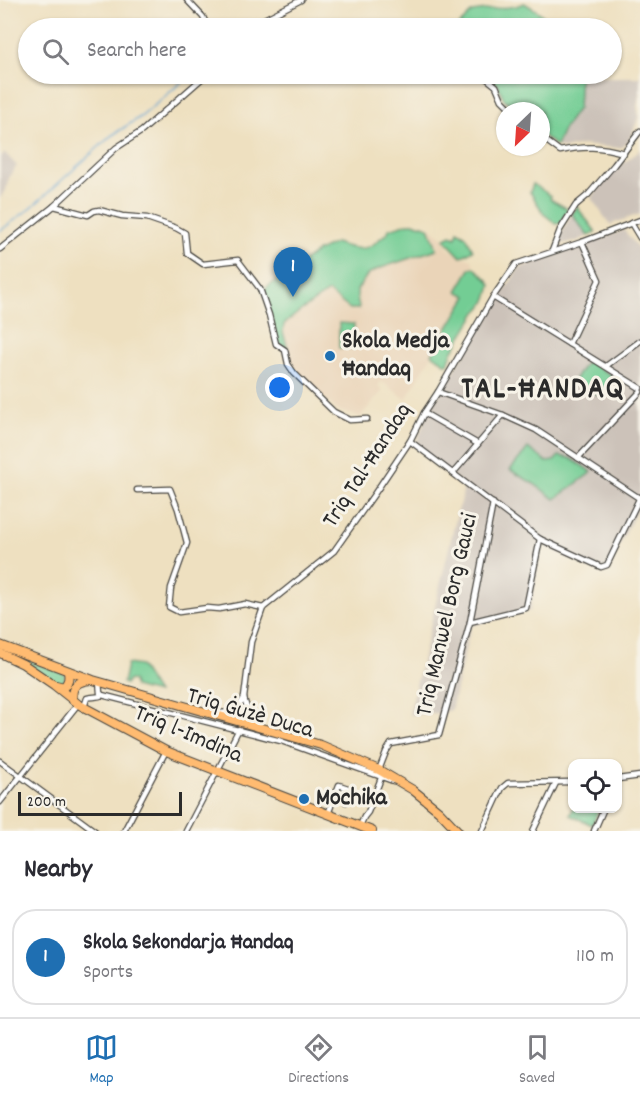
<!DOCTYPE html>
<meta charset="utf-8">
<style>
body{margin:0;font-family:Dekko,sans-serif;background:#f7f7f7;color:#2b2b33}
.controls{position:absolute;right:18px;bottom:18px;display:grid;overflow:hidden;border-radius:12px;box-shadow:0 2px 4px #0004}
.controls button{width:54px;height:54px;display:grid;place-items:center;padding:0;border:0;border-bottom:2px solid #e1e1e2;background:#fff;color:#2b2b33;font:30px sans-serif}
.compass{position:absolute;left:496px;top:102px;width:54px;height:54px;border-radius:50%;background:#fff;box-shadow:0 2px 4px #0004;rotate:205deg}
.scale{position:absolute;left:18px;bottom:15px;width:164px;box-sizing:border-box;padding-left:6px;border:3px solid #2b2b2b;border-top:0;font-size:16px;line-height:21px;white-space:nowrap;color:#2b2b2b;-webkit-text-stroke:4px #f7f3e8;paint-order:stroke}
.you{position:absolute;left:280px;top:388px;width:21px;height:21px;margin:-15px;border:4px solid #fff;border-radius:50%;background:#1a73e8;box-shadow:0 0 0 9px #1a73e833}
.badge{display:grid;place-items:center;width:39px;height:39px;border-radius:50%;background:#1f6fb2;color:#fff;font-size:20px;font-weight:700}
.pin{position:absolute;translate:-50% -50px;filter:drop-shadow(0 2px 3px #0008)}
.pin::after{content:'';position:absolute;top:32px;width:21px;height:18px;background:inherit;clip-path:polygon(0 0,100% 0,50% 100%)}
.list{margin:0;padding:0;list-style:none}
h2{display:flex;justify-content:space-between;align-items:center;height:78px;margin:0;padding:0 24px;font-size:26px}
h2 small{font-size:20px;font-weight:400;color:#7c7c81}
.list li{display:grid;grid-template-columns:39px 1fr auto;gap:18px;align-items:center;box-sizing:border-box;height:96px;margin:0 12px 12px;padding:0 12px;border:2px solid #e1e1e2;border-radius:24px}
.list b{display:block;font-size:22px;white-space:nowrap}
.list p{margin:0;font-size:20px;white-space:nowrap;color:#7c7c81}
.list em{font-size:20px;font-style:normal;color:#7c7c81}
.icon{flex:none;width:33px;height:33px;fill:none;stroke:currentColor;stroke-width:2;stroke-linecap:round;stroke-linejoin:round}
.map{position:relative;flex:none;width:640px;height:831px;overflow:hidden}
.search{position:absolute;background:#fff;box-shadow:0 2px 4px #0004;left:18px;right:18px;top:18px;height:66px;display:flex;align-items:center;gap:15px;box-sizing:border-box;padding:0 21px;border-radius:33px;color:#7c7c81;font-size:22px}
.sheet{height:186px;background:#fff}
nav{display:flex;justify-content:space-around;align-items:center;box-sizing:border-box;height:84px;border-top:2px solid #e1e1e2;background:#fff;font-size:16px;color:#7c7c81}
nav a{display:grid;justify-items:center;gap:3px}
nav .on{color:#1f6fb2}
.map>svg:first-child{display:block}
.built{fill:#ead4b8}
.industrial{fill:#ccc2b9}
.green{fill:#73cd94;stroke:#4f7c60;stroke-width:1.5}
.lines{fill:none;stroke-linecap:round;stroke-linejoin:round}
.stream{stroke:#5da1d1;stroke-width:1.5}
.street-casing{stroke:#484641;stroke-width:7}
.highway-casing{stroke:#484641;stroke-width:10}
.street{stroke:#fff;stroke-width:4.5}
.highway{stroke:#ffbb71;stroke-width:8}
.poi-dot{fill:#1f6fb2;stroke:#f7f3e8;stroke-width:2}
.labels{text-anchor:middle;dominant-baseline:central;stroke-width:6;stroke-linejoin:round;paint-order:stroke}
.poi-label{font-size:24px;font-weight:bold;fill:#2b2b2b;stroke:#f7f3e8;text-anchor:start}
.street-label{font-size:24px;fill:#2b2b2b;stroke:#f7f3e8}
.district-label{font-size:30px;font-weight:bold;letter-spacing:1.5px;fill:#2b2b2b;stroke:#f7f3e8}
</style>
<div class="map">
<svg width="640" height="831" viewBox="0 0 640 831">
<rect width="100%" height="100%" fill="#f7f3e8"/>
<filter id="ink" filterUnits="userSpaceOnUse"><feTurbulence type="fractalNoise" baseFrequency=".0167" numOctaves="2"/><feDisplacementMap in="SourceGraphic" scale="12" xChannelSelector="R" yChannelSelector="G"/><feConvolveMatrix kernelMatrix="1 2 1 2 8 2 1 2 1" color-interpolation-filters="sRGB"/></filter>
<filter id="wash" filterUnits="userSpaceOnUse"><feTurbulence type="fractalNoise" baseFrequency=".008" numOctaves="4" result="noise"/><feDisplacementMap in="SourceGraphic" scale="24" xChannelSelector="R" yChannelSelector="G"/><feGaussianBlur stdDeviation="1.35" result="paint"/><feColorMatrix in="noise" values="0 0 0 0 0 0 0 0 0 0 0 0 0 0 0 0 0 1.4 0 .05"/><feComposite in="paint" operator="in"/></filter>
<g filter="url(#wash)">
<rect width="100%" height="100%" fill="#eee0c0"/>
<polygon class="built" points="416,223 429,227 447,240 446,243 447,248 461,257 472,259 474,267 470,269 457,290 467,296 406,399 381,381 378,386 383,390 360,417 337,410 305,381 296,371 291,361 283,332 284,324 300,311 328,292 350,309 359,307 357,299 357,290 368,274 378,269 358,249 374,243 378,238 387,234 389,229"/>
<g class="industrial">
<polygon points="581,77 640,77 640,88 637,107 639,116 629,141 620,148 581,145 564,149 556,146 564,128 579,85"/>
<polygon points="640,149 640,214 614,223 611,226 591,198 614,170 637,153"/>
<polygon points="5,153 17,166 10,175 6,188 0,199 0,157"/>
<polygon points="572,214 588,236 577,241 561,244 559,242 559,237"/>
<polygon points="624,230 640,251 640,504 607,571 599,573 543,545 530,611 471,626 451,710 441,713 409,715 458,510 461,503 464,485 415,447 429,410 519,268"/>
</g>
<g class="green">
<path d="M524,3C536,10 544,13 550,27L546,28H456L472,12L516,6Z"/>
<polygon points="484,74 553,74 554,75 561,74 580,74 578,108 564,128 556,146 541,134 541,111 518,111 504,99 498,85"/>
<polygon points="533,184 551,196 550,199 568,209 561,223 556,224 544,214 530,192"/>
<polygon points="577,207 596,232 588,236 572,214"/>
<path d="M409,223H416L429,227L437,249L378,269L368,274L357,290V299L359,307L358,309H350L328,292L299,312L284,324L283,332L288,349L277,342L263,290L318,251L335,243C349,247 363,253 375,243C380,239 381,237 387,234L389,229Z"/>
<polygon points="458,231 466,236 473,250 461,257 444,239 451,235 456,237"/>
<path d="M474,267L487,279L491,285C489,295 485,306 477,312L452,352L448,364L445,363L432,354L467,296L457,291L470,269Z"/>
<polygon points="339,323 354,324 353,348 339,348"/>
<polygon points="587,361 613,376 606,382 607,384 597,395 574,380"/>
<polygon points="528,448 547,462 554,461 559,456 570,458 592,472 555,499 534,484 510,470"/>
<polygon points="0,649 63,673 65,675 64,682 58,683"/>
<polygon points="127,664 140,666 157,693 134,687 133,681 129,680 125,684 123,683"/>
<polygon points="573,809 573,808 599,809 592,825 570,815"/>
</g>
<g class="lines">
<polyline class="stream" points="0,231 32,207 111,136 142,116 191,74"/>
</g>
</g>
<g filter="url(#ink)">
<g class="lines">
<defs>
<g id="street">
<polyline points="187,0 203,17 208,28"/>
<polyline points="251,28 266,18 301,0"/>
<polyline points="481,74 496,86 502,100 513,111"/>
<path d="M541,137L560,151C584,146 600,146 624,153"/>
<polyline points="54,206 88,215 94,211 99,210 122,216 147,218 176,228 185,233 187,253 203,264 238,260 260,289 269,315 276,344 285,350 288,364 294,373 334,412 350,420 367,419"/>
<polyline points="631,223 640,238"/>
<polyline points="0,249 54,206 116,148 142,131 207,74"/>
<polyline points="552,251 560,230 576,205 588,195 614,165 640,131"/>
<polyline points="493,297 640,388"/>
<polyline points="569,344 599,280 582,242"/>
<polyline points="606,366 640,341"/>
<polyline points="438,392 503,415 536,430 639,498"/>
<polyline points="424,413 478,444"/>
<polyline points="410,441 540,539 601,567 607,565 640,497"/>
<polyline points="578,458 640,392"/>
<polyline points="454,472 503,415"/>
<polyline points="137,490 170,489 178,509 187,543 171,588 169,607 179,612 207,608 219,609 245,604 263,608"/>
<polyline points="470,622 526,608 540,539"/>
<polyline points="99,681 100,693 102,695 281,741 393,781"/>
<path d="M244,698C247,710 251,718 261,726"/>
<path d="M84,707L87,698C92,696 98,698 102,695"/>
<polyline points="219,713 232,712 237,709 244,698 251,642 263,608 334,551 375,493 410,441 424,413 438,392 493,297 516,264 582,242 640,220"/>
<polyline points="0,761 95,831"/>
<polyline points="379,770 386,752 391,744 439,735 470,622 493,503"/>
<polyline points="618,779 640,776"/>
<polyline points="0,802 78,704"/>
<polyline points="328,814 339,785 351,789 346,802"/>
<polyline points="360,826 364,817 368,812 381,778"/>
<polyline points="124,831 166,751"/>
<polyline points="186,831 239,729"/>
<polyline points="482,831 502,788 508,783 572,782"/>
<polyline points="533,831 556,783"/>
<polyline points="594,831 604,808"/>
</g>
<g id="highway">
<polyline points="0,645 93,680 321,745 379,770 413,790 439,811 458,831"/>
<polyline points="0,653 23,664 54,685 78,704 166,751 372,831"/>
<path d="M56,685L64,687C69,681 69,678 68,671"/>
<path d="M73,700C70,686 78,681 91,680"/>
</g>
</defs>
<use href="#street" class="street-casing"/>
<use href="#highway" class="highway-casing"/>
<use href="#street" class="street"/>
<use href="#highway" class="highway"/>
</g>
</g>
<g class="poi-dot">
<circle cx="330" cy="356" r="6"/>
<circle cx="304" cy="799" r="6"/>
</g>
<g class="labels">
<g class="poi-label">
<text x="342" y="342">Skola Medja<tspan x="342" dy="28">Ħandaq</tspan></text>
<text x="316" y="799">Mochika</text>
</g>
<g class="street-label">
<text transform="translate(368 466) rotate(-57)">Triq Tal-Ħandaq</text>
<text transform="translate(448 615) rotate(-77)">Triq Manwel Borg Gauci</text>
<text transform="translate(250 714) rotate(16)">Triq Ġużè Duca</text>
<text transform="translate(188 735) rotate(23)">Triq l-Imdina</text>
</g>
<g class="district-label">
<text x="543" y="391">TAL-ĦANDAQ</text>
</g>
</g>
</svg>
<div class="controls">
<button><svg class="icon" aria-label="locate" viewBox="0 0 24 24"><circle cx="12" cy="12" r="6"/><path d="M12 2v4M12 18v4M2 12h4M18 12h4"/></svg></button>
</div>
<svg class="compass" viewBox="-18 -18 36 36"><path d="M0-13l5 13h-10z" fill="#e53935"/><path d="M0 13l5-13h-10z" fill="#7c7c81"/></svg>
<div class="scale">200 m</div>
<div class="you"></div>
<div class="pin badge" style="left:293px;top:297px">1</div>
<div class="search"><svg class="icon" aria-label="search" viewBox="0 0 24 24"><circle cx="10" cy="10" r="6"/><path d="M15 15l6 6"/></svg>Search here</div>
</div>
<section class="sheet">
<h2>Nearby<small></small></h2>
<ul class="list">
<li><span class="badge">1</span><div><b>Skola Sekondarja Ħandaq</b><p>Sports</p></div><em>110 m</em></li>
</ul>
</section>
<nav>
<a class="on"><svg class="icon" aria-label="map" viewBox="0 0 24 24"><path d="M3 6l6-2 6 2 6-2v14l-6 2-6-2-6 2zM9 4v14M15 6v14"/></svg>Map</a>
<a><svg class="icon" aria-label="directions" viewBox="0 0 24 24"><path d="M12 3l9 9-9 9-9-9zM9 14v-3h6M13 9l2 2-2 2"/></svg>Directions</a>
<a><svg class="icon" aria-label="saved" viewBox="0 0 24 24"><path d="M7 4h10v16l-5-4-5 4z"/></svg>Saved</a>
</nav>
